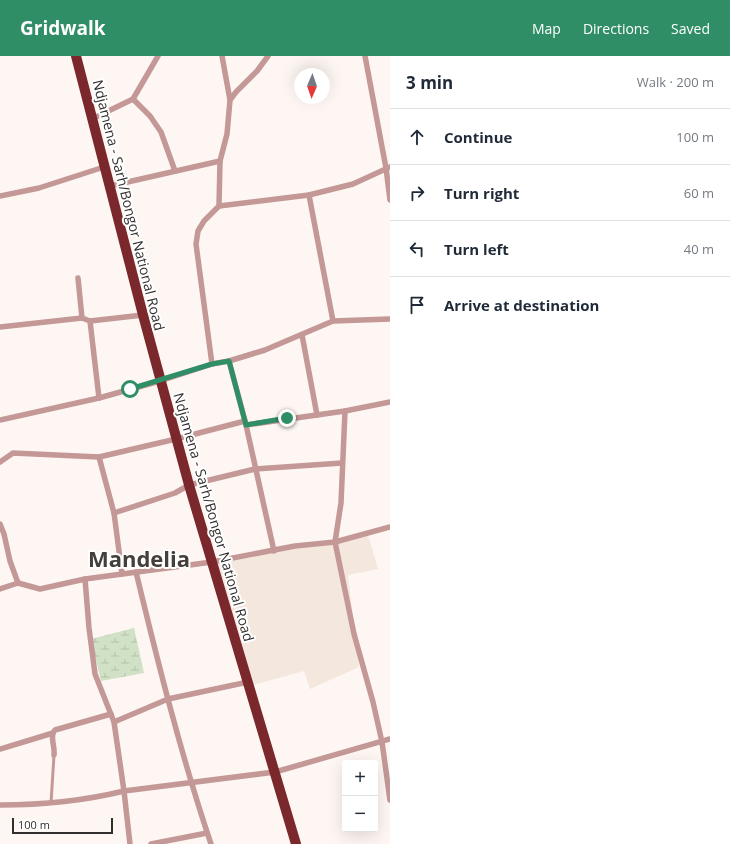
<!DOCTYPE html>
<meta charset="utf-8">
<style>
body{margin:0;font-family:"Open Sans",sans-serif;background:#f6f6f7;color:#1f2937}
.controls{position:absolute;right:12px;bottom:12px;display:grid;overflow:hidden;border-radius:4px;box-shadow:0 4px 16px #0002}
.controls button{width:36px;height:36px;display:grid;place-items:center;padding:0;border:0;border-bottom:1px solid #e0e1e3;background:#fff;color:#1f2937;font:20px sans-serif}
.compass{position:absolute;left:294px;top:12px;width:36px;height:36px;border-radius:50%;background:#fff;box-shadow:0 4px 16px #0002;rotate:182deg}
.scale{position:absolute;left:12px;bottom:10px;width:101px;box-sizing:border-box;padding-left:4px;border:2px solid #312f2d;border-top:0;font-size:11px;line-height:14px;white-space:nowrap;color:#312f2d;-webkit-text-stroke:3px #fff;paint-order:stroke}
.stop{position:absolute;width:12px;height:12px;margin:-9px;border:3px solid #308e66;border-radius:50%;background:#fff}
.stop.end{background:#308e66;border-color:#fff;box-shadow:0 1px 4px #0008}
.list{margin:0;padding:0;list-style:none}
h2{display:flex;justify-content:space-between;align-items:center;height:52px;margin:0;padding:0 16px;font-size:17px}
h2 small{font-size:13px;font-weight:400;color:#747a83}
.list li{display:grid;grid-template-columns:26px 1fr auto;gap:12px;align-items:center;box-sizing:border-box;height:56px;padding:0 16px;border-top:1px solid #e0e1e3}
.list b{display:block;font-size:15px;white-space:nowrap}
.list em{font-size:13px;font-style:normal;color:#747a83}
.icon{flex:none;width:22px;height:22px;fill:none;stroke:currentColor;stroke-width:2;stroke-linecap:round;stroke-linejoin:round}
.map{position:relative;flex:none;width:390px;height:788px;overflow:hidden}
header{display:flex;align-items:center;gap:24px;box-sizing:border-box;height:56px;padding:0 20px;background:#308e66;color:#fff}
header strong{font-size:19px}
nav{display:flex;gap:22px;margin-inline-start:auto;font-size:14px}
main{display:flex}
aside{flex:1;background:#fff}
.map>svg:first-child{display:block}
.built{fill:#f4e7de}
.wetland{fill:url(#wetland-marsh)}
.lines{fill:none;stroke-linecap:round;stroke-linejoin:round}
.lane{stroke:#c39896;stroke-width:3}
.street{stroke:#c39896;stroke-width:5.5}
.highway{stroke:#7b282c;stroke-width:10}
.route{stroke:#308e66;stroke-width:5}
.labels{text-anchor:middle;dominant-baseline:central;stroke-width:4;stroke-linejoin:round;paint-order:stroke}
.street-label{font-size:14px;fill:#312f2d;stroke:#fff}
.town-label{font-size:22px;font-weight:bold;fill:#443f3b;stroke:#fff}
</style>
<header>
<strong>Gridwalk</strong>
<nav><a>Map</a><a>Directions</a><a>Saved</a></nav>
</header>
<main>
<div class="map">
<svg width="390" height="788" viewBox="0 0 390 788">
<defs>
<pattern id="wetland-marsh" width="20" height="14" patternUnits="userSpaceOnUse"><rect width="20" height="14" fill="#d1e1c6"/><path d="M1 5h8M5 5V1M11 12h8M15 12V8" fill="none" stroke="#b4c1aa"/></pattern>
</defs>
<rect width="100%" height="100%" fill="#fdf6f2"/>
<polygon class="built" points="368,479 378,513 348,519 359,611 310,633 304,615 253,629 215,508"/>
<polygon class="wetland" points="134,572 144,617 101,625 91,583"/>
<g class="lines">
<polyline class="lane" points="51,747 54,699"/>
<g class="street">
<polyline points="222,0 230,44"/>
<polyline points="365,0 386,112 390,144"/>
<polyline points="133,43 150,60 161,76 175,115"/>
<polyline points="92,63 133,43 158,0"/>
<polyline points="110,130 220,105"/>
<polyline points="309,139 333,265"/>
<polyline points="0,140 39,132 104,111"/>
<polyline points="219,150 309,139 353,128 390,111"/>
<polyline points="78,222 82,262 90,265 99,342"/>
<polyline points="90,265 143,259"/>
<polyline points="0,271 82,262"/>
<polyline points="302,279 317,359"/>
<polyline points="229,305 245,365"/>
<polyline points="212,308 196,188 198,175 204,165 219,150 220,105 227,78 230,44 236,36 257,15 268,0"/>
<polyline points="345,355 341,447 335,486 354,578 373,646 382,686 390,744"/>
<polyline points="0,364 99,342 160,325 212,308 229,305 265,294 333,265 390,263"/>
<polyline points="246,369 274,495"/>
<polyline points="99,401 114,457 122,518"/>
<polyline points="0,406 13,397 99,401 176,383 245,365 246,369 345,355 390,346"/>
<polyline points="114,457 175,437 189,429 255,413 342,407"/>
<polyline points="0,468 4,478 10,505 18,527"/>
<path d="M136,516C158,607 181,699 211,788"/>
<polyline points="85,523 89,572 95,618 114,666 124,735 130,788"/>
<polyline points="0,533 18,527 40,533 85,523 212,506 295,490 335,486 390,471"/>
<polyline points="114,666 168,643 248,626"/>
<path d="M53,677C51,684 55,691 54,699"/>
<polyline points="0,693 53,677 55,674 111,658"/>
<path d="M0,749C42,749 83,745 124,735L275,716L390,683"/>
<polyline points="151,788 207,777"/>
</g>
<polyline class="highway" points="76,0 143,259 189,429 296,788"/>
</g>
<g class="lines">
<polyline class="route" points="130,333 212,308 229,305 246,369 287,362"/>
</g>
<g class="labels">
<g class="street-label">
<text transform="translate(129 149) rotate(76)">Ndjamena - Sarh/Bongor National Road</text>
<text transform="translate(214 461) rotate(74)">Ndjamena - Sarh/Bongor National Road</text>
</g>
<g class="town-label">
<text x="139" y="502">Mandelia</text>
</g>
</g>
</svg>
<div class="controls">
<button>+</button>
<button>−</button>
</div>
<svg class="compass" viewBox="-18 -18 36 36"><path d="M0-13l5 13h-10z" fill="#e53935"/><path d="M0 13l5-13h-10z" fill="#747a83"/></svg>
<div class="scale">100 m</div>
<div class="stop" style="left:130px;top:333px"></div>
<div class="stop end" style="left:287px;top:362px"></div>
</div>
<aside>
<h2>3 min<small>Walk · 200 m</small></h2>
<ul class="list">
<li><svg class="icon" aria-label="ahead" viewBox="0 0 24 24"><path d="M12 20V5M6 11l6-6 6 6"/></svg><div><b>Continue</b></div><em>100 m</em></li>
<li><svg class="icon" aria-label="right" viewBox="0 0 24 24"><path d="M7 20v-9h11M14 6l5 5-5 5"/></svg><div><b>Turn right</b></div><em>60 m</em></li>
<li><svg class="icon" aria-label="left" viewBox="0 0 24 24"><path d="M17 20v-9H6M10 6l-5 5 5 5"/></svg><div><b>Turn left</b></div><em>40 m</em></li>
<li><svg class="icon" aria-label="arrive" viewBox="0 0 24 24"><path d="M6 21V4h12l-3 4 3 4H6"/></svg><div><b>Arrive at destination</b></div></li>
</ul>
</aside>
</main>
